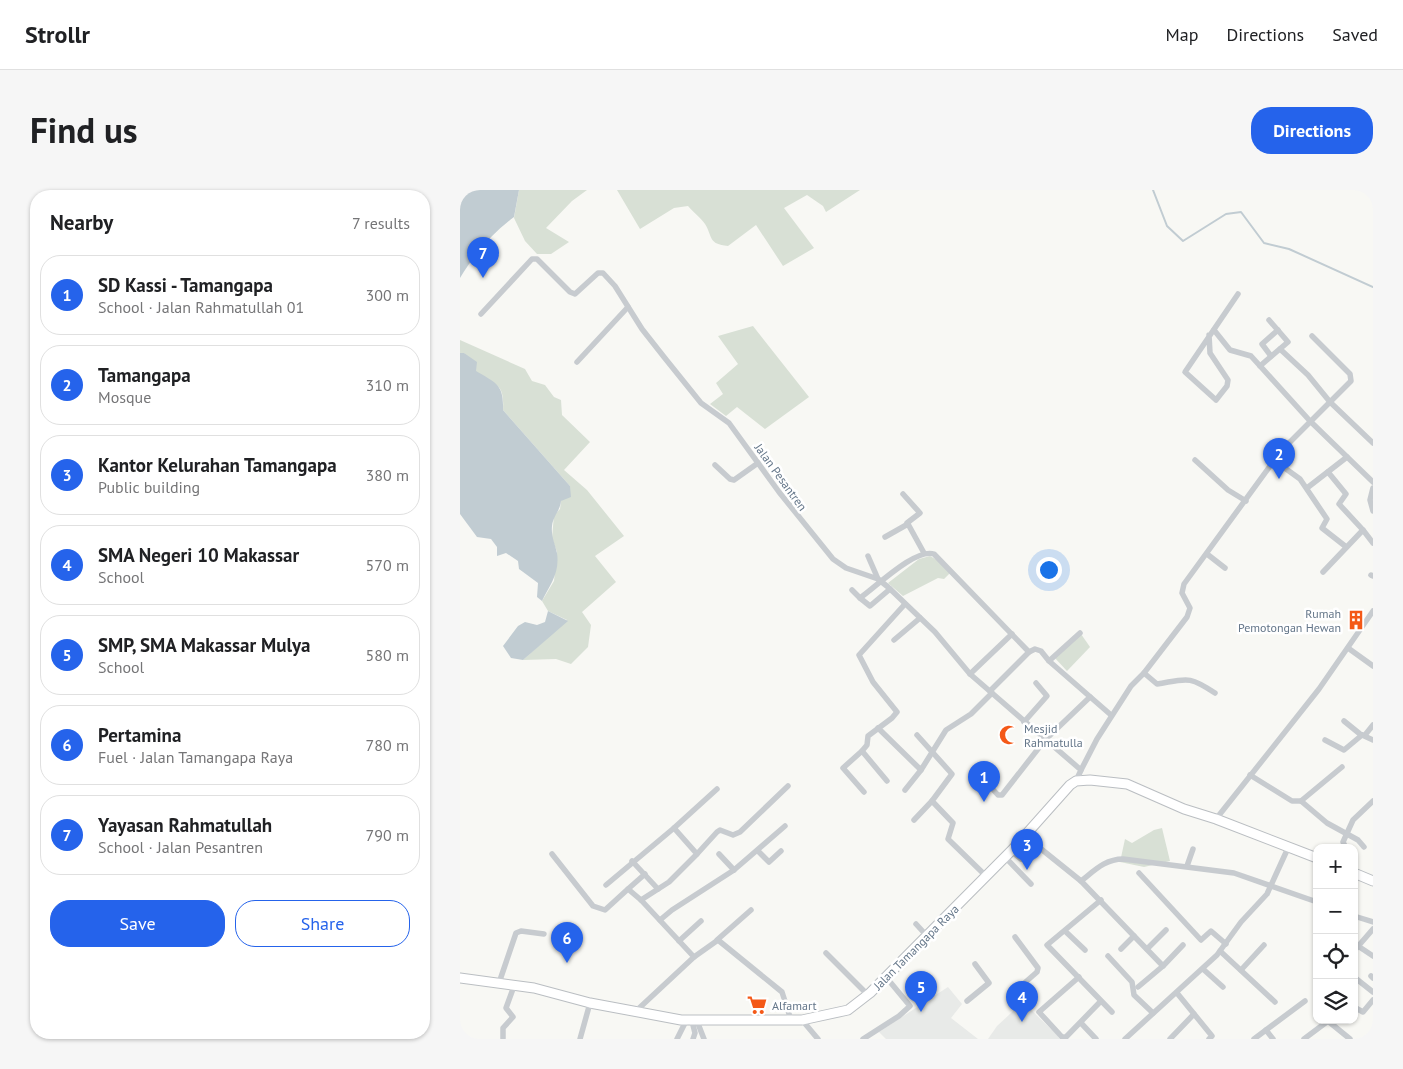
<!DOCTYPE html>
<meta charset="utf-8">
<style>
body{margin:0;font-family:"PT Sans",sans-serif;background:#f6f6f6;color:#202124}
.controls{position:absolute;right:15px;bottom:15px;display:grid;overflow:hidden;border-radius:10px;box-shadow:0 1px 4px #0004}
.controls button{width:45px;height:45px;display:grid;place-items:center;padding:0;border:0;border-bottom:1px solid #e0e0e0;background:#fff;color:#202124;font:25px sans-serif}
.you{position:absolute;left:588px;top:379px;width:18px;height:18px;margin:-12px;border:4px solid #fff;border-radius:50%;background:#1a73e8;box-shadow:0 0 0 8px #1a73e833}
.badge{display:grid;place-items:center;width:32px;height:32px;border-radius:50%;background:#2563eb;color:#fff;font-size:16px;font-weight:700}
.pin{position:absolute;translate:-50% -41px;filter:drop-shadow(0 1px 2px #0008)}
.pin::after{content:'';position:absolute;top:26px;width:18px;height:15px;background:inherit;clip-path:polygon(0 0,100% 0,50% 100%)}
.list{margin:0;padding:0;list-style:none}
h2{display:flex;justify-content:space-between;align-items:center;height:65px;margin:0;padding:0 20px;font-size:21px}
h2 small{font-size:16px;font-weight:400;color:#757577}
.list li{display:grid;grid-template-columns:32px 1fr auto;gap:15px;align-items:center;box-sizing:border-box;height:80px;margin:0 10px 10px;padding:0 10px;border:1px solid #e0e0e0;border-radius:20px}
.list b{display:block;font-size:19px;white-space:nowrap}
.list p{margin:0;font-size:16px;white-space:nowrap;color:#757577}
.list em{font-size:16px;font-style:normal;color:#757577}
.actions{display:flex;gap:10px;padding:15px 20px}
.actions a{flex:1;padding:11px 0;border:1px solid #2563eb;border-radius:20px;text-align:center;font-size:18px;color:#2563eb}
.actions .main{background:#2563eb;color:#fff}
.icon{flex:none;width:28px;height:28px;fill:none;stroke:currentColor;stroke-width:2;stroke-linecap:round;stroke-linejoin:round}
.map{position:relative;flex:none;width:913px;height:849px;overflow:hidden;border-radius:20px}
header{display:flex;align-items:center;gap:30px;box-sizing:border-box;height:70px;padding:0 25px;background:#fff;border-bottom:1px solid #e0e0e0}
header strong{font-size:24px}
nav{display:flex;gap:28px;margin-inline-start:auto;font-size:18px}
.intro{display:flex;align-items:center;justify-content:space-between;box-sizing:border-box;height:120px;padding:0 30px}
h1{margin:0;font-size:35px}
.button{padding:12px 22px;border-radius:20px;background:#2563eb;color:#fff;font-size:18px;font-weight:700}
main{display:flex;gap:30px;padding:0 30px}
aside{flex:1;background:#fff;border-radius:20px;box-shadow:0 1px 4px #0004}
.map>svg:first-child{display:block}
.built{fill:#e8eae8}
.green{fill:#d8e0d5}
.water{fill:#c1ccd2}
.lines{fill:none;stroke-linecap:round;stroke-linejoin:round}
.stream{stroke:#c1ccd2;stroke-width:2}
.primary-casing{stroke:#babec2;stroke-width:11}
.minor{stroke:#c7cbcf;stroke-width:5.5}
.primary{stroke:#fff;stroke-width:9}
.labels{text-anchor:middle;dominant-baseline:central;stroke-width:5;stroke-linejoin:round;paint-order:stroke}
.street-label{font-size:12px;fill:#647689;stroke:#fff}
.poi-label{font-size:12px;fill:#647689;stroke:#fff;text-anchor:start}
</style>
<header>
<strong>Strollr</strong>
<nav><a>Map</a><a>Directions</a><a>Saved</a></nav>
</header>
<div class="intro"><h1>Find us</h1><a class="button">Directions</a></div>
<main>
<aside>
<h2>Nearby<small>7 results</small></h2>
<ul class="list">
<li><span class="badge">1</span><div><b>SD Kassi - Tamangapa</b><p>School · Jalan Rahmatullah 01</p></div><em>300 m</em></li>
<li><span class="badge">2</span><div><b>Tamangapa</b><p>Mosque</p></div><em>310 m</em></li>
<li><span class="badge">3</span><div><b>Kantor Kelurahan Tamangapa</b><p>Public building</p></div><em>380 m</em></li>
<li><span class="badge">4</span><div><b>SMA Negeri 10 Makassar</b><p>School</p></div><em>570 m</em></li>
<li><span class="badge">5</span><div><b>SMP, SMA Makassar Mulya</b><p>School</p></div><em>580 m</em></li>
<li><span class="badge">6</span><div><b>Pertamina</b><p>Fuel · Jalan Tamangapa Raya</p></div><em>780 m</em></li>
<li><span class="badge">7</span><div><b>Yayasan Rahmatullah</b><p>School · Jalan Pesantren</p></div><em>790 m</em></li>
</ul>
<div class="actions"><a class="main">Save</a><a>Share</a></div>
</aside>
<div class="map">
<svg width="913" height="849" viewBox="0 0 913 849">
<rect width="100%" height="100%" fill="#f8f8f4"/>
<g class="built">
<polygon points="488,797 502,814 491,828 518,849 426,849 419,842"/>
<polygon points="563,812 596,844 600,849 528,849 537,836"/>
</g>
<g class="green">
<polygon points="59,0 127,0 112,11 86,38 109,52 91,64 77,64 65,51 54,28"/>
<path d="M157,0H400L366,22L363,16L347,5L324,18L354,58L323,76L296,35L268,56C248,54 253,47 245,34C241,28 233,22 228,16L214,18L180,39Z"/>
<polygon points="293,136 349,207 305,239 277,217 266,226 250,214 263,204 256,193 278,174 258,146"/>
<path d="M0,150L65,179L72,191L85,195L94,207L101,210L102,225L130,252L104,280L127,300L164,346L135,366L156,392L122,422L131,435L128,457L111,474L96,469L63,470L107,430L88,421L82,411L94,391L97,362L92,348L94,325L100,319L101,311L110,296L43,220C45,188 32,198 15,181C11,176 8,169 4,163H0Z"/>
<polygon points="470,366 477,370 490,383 484,389 478,388 443,406 428,393 459,369"/>
<polygon points="621,444 630,457 607,481 594,467"/>
<polygon points="702,638 710,671 684,677 660,672 665,649 672,653 694,640"/>
</g>
<g class="water">
<path d="M0,0H59L54,27C31,44 14,65 0,88Z"/>
<path d="M0,163H4L17,172L16,181C36,193 44,194 43,220L110,296L111,307L101,311C100,321 93,326 92,336C91,347 95,353 97,363C100,383 90,395 82,411L77,407L78,393L59,379L58,371L46,363L37,366V357L31,349L17,347L0,324Z"/>
<polygon points="88,421 108,431 63,470 51,468 43,456 58,436 65,432 77,435 85,432"/>
</g>
<g class="lines">
<polyline class="stream" points="693,0 707,36 723,51 766,24 781,22 804,53 829,59 913,97"/>
<defs>
<g id="primary">
<polyline points="894,683 913,691"/>
<polyline points="0,788 74,798 130,813 221,830 342,830 388,820 410,803 553,659 610,595 616,591 630,590 667,594 724,619 756,629 857,668"/>
</g>
</defs>
<use href="#primary" class="primary-casing"/>
<g class="minor">
<polyline points="21,124 72,69 77,69 110,102 115,104 138,83 143,83 155,96 182,139 204,167 241,213 269,233 319,302 373,369 386,378 418,389 428,397 475,442 510,484 621,580 616,591"/>
<polyline points="754,140 770,160 791,166 850,231 913,292"/>
<polyline points="749,145 750,163 768,190 767,196 756,210 725,182 778,104"/>
<polyline points="820,159 848,185 870,212 913,253"/>
<polyline points="811,166 802,154 818,140"/>
<polyline points="117,172 168,117"/>
<polyline points="800,176 828,152 809,130"/>
<polyline points="735,270 768,300 786,311"/>
<polyline points="815,271 840,289 867,329 862,338 885,356"/>
<polyline points="255,275 270,289 274,290 298,273"/>
<polyline points="868,282 886,304 879,314 903,340"/>
<polyline points="847,298 887,267"/>
<polyline points="913,298 910,310 913,321"/>
<polyline points="443,304 460,323 447,333"/>
<polyline points="425,347 448,334 464,363"/>
<polyline points="747,364 765,378"/>
<polyline points="408,366 418,389"/>
<polyline points="863,382 903,340 913,353"/>
<polyline points="911,385 913,386"/>
<path d="M392,400L400,408C416,397 455,358 474,364L569,462"/>
<polyline points="400,408 410,416 430,399"/>
<polyline points="434,450 460,428"/>
<polyline points="888,458 913,476"/>
<polyline points="589,471 620,443"/>
<path d="M684,483L697,494C727,489 728,485 755,503"/>
<polyline points="510,484 552,444"/>
<polyline points="530,501 569,462 575,459 581,461 589,471 651,525"/>
<polyline points="884,531 900,544 913,550"/>
<polyline points="564,532 587,506 576,493"/>
<polyline points="418,538 461,580 486,540 511,524 532,503"/>
<polyline points="457,545 492,584 472,611 493,633 488,649 526,686"/>
<polyline points="905,545 913,535"/>
<polyline points="865,550 884,560 902,545"/>
<polyline points="402,561 383,578 404,602"/>
<polyline points="621,580 637,549 671,496 684,483 727,427 730,418 722,403 724,394 821,261 891,191 890,184 852,146"/>
<polyline points="790,585 832,611 841,611 867,633 898,650 904,657"/>
<polyline points="427,591 402,561 407,555 408,546 432,528 437,522 413,492 399,465 445,414"/>
<polyline points="525,591 538,605 542,605 585,550 630,507"/>
<polyline points="445,600 461,580"/>
<polyline points="841,611 882,577"/>
<polyline points="756,629 859,499 913,421"/>
<polyline points="454,630 472,611"/>
<polyline points="214,638 257,599"/>
<polyline points="565,646 621,691 674,746 661,759"/>
<polyline points="886,658 883,652 893,630 913,611"/>
<polyline points="298,661 309,672 321,661"/>
<polyline points="551,661 561,669"/>
<polyline points="92,664 133,716 145,720 168,699 181,710 234,767"/>
<polyline points="237,664 257,642 260,640 273,645 280,642 328,596"/>
<polyline points="259,664 274,680"/>
<polyline points="545,667 571,694"/>
<polyline points="172,671 198,699"/>
<polyline points="727,676 733,659"/>
<polyline points="679,683 741,750 751,741 766,754"/>
<path d="M621,691C634,681 645,669 663,669L774,683L857,712"/>
<polyline points="146,695 214,638 237,664 209,692 181,710"/>
<polyline points="168,699 185,684"/>
<polyline points="641,710 587,755 652,822"/>
<polyline points="894,726 913,732"/>
<polyline points="200,730 212,720 274,680 325,636"/>
<polyline points="456,734 467,746"/>
<polyline points="605,741 625,760"/>
<polyline points="674,746 703,776 678,797"/>
<polyline points="555,747 578,778 577,782 561,796"/>
<polyline points="257,750 291,720"/>
<polyline points="219,751 241,731"/>
<polyline points="898,756 913,766"/>
<polyline points="687,759 706,740"/>
<polyline points="760,761 815,812"/>
<polyline points="894,761 913,739"/>
<polyline points="366,763 408,805"/>
<polyline points="648,766 672,792 674,805 693,823"/>
<polyline points="703,776 723,755"/>
<polyline points="743,779 763,797"/>
<polyline points="781,780 804,755"/>
<polyline points="911,786 913,788"/>
<polyline points="619,787 579,822 602,847 606,847 640,812"/>
<polyline points="894,787 913,802"/>
<polyline points="39,793 56,743 61,741 84,744"/>
<polyline points="717,803 752,846 749,849"/>
<polyline points="507,811 529,793 515,774"/>
<polyline points="894,817 903,822 913,810"/>
<polyline points="176,821 234,767 258,750 322,802 331,830"/>
<polyline points="342,830 358,849"/>
<polyline points="232,831 235,843 233,849"/>
<polyline points="237,831 244,849"/>
<polyline points="621,833 636,849"/>
<polyline points="806,840 845,811"/>
<polyline points="43,848 43,838 53,827 46,818 54,796"/>
<polyline points="120,849 130,813"/>
<polyline points="217,849 226,831"/>
<polyline points="403,849 439,826 450,816 426,787"/>
<polyline points="665,849 757,765 781,732 807,704 828,658"/>
<polyline points="710,849 734,824"/>
<polyline points="794,849 806,840 813,849"/>
<polyline points="844,849 868,831 890,849"/>
</g>
<use href="#primary" class="primary"/>
</g>
<defs>
<symbol id="building-bare" viewBox="-9 -9 18 18"><path d="M-4-6H4V6H1V3H-1V6H-4ZM-2.5-4.3h1.7v1.8h-1.7ZM.8-4.3h1.7v1.8H.8ZM-2.5-1h1.7V.8h-1.7ZM.8-1h1.7V.8H.8Z" fill="#f45918" stroke="#fff" stroke-width="2.5" paint-order="stroke"/></symbol>
<symbol id="mosque-bare" viewBox="-9 -9 18 18"><path d="M3.5-4.9A6 6 0 1 0 3.5 4.9A5 5 0 1 1 3.5-4.9Z" fill="#f45918" stroke="#fff" stroke-width="2.5" paint-order="stroke"/></symbol>
<symbol id="supermarket-bare" viewBox="-9 -9 18 18"><path d="M-6-5.5h2.5l.6 2H6L4.5 2H-2.5L-4.4-4H-6ZM-1.5 3.2a1.3 1.3 0 1 0 .1 0ZM3 3.2a1.3 1.3 0 1 0 .1 0Z" fill="#f45918" stroke="#fff" stroke-width="2.5" paint-order="stroke"/></symbol>
</defs>
<g fill-rule="evenodd">
<use href="#building-bare" x="882" y="416" width="28" height="28"/>
<use href="#mosque-bare" x="535" y="531" width="28" height="28"/>
<use href="#supermarket-bare" x="283" y="801" width="28" height="28"/>
</g>
<g class="labels">
<g class="street-label">
<text transform="translate(321 287) rotate(54)">Jalan Pesantren</text>
<text transform="translate(456 757) rotate(-45)">Jalan Tamangapa Raya</text>
</g>
<g class="poi-label">
<text x="881" y="423" text-anchor="end">Rumah<tspan x="881" dy="14">Pemotongan Hewan</tspan></text>
<text x="564" y="538">Mesjid<tspan x="564" dy="14">Rahmatulla</tspan></text>
<text x="312" y="815">Alfamart</text>
</g>
</g>
</svg>
<div class="controls">
<button>+</button>
<button>−</button>
<button><svg class="icon" aria-label="locate" viewBox="0 0 24 24"><circle cx="12" cy="12" r="6"/><path d="M12 2v4M12 18v4M2 12h4M18 12h4"/></svg></button>
<button><svg class="icon" aria-label="layers" viewBox="0 0 24 24"><path d="M12 4l9 5-9 5-9-5zM3 14l9 5 9-5"/></svg></button>
</div>
<div class="you"></div>
<div class="pin badge" style="left:524px;top:612px">1</div>
<div class="pin badge" style="left:819px;top:289px">2</div>
<div class="pin badge" style="left:567px;top:680px">3</div>
<div class="pin badge" style="left:562px;top:832px">4</div>
<div class="pin badge" style="left:461px;top:822px">5</div>
<div class="pin badge" style="left:107px;top:773px">6</div>
<div class="pin badge" style="left:23px;top:88px">7</div>
</div>
</main>
